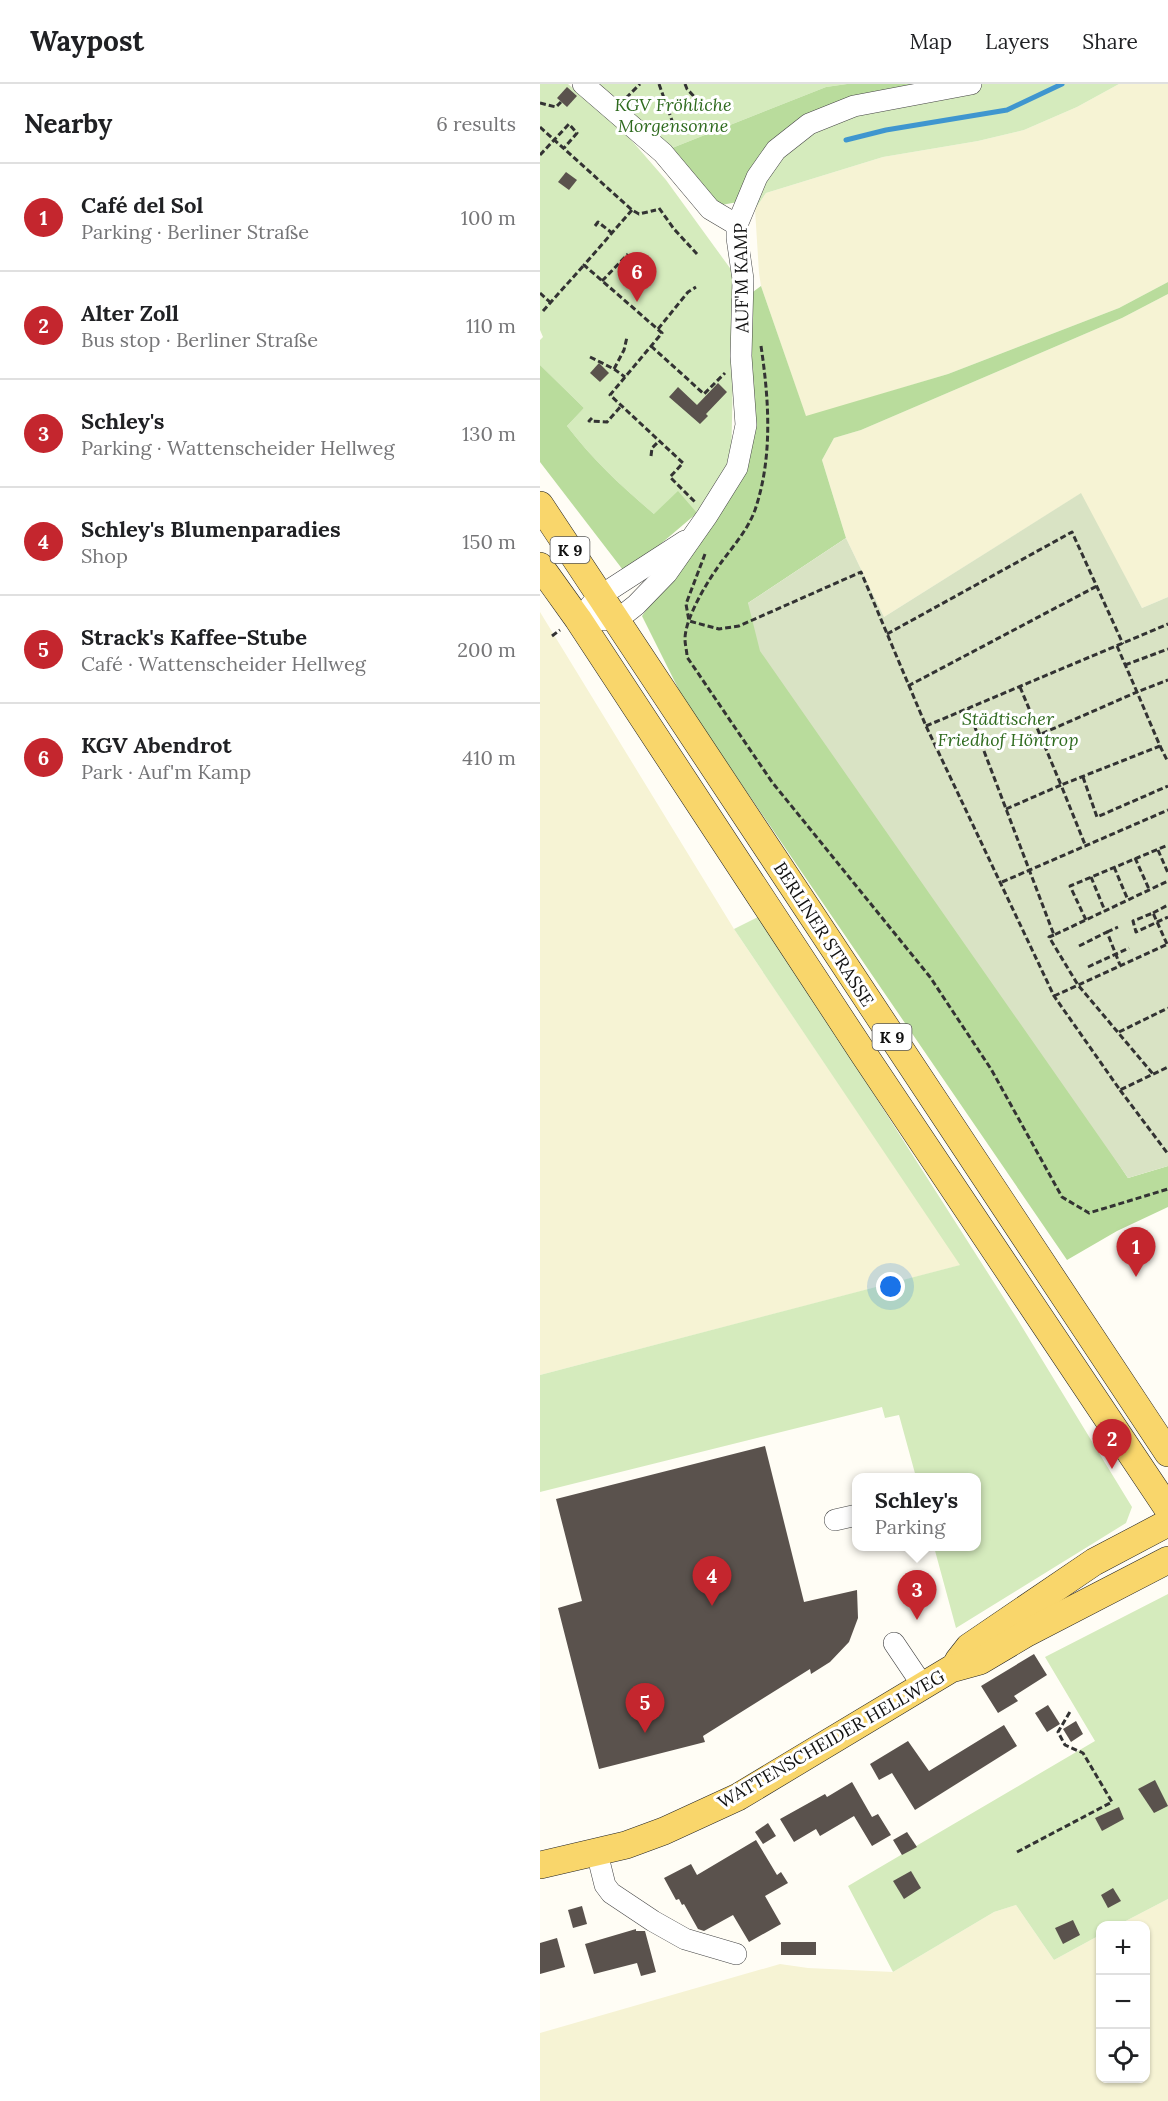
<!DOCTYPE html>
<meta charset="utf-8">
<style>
body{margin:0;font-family:Lora,serif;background:#f2f2f2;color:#202124}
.controls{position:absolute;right:18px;bottom:18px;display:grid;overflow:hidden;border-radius:12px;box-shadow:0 2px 4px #0004}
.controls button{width:54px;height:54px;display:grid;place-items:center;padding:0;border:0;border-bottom:2px solid #e0e0e0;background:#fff;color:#202124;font:30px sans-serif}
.you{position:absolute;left:351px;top:1203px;width:21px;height:21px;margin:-15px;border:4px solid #fff;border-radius:50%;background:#1a73e8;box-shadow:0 0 0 9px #1a73e833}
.badge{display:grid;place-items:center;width:39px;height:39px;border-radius:50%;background:#c4262e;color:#fff;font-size:20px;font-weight:700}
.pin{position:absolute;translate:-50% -50px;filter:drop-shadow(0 2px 3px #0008)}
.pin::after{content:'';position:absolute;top:32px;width:21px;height:18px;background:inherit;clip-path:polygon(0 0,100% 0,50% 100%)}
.popup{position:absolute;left:312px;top:1389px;width:129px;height:78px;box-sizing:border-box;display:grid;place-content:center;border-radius:12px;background:#fff;filter:drop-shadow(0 2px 4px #0005);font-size:20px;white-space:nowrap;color:#757577}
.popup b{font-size:22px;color:#202124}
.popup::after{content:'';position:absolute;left:50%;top:100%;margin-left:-12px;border:12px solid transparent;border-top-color:#fff}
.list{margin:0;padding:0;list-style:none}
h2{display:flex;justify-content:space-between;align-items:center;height:78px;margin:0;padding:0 24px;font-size:26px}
h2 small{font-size:20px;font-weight:400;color:#757577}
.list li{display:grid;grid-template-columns:39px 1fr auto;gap:18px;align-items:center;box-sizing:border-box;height:108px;padding:0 24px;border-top:2px solid #e0e0e0}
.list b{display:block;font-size:22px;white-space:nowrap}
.list p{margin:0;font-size:20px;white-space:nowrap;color:#757577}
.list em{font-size:20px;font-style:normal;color:#757577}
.icon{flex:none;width:33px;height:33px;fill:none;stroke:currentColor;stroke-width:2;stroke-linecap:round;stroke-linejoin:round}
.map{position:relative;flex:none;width:628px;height:2017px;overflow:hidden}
header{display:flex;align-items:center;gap:36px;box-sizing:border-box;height:84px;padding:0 30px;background:#fff;border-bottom:2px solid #e0e0e0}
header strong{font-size:28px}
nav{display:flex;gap:33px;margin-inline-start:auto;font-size:21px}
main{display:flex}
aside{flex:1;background:#fff}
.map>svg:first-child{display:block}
.farmland{fill:#f6f3d4}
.green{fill:#d5ebbd}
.forest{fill:#b9dc9c}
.cemetery{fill:#d9e3c4}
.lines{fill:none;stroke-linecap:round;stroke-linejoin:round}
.stream{stroke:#3f96cf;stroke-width:5}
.building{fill:#5a524d}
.minor-casing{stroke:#444;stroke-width:22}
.major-casing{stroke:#222;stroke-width:28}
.path{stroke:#333;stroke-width:3;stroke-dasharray:6 3;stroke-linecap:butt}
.minor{stroke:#fff;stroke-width:21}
.major{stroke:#f9d66b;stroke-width:27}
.labels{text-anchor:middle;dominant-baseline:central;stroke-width:6;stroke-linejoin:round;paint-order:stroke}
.shield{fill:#fff;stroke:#585858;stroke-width:1.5}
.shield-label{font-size:16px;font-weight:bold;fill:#111}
.park-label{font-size:18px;font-style:italic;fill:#2f6b1f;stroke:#fff}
.street-label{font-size:18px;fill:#111;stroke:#fff}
</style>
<header>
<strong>Waypost</strong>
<nav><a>Map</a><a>Layers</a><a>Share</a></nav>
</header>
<main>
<aside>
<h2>Nearby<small>6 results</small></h2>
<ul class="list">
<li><span class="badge">1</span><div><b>Café del Sol</b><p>Parking · Berliner Straße</p></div><em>100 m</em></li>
<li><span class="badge">2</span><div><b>Alter Zoll</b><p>Bus stop · Berliner Straße</p></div><em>110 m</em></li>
<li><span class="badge">3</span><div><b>Schley's</b><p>Parking · Wattenscheider Hellweg</p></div><em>130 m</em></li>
<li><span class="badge">4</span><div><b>Schley's Blumenparadies</b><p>Shop</p></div><em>150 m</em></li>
<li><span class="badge">5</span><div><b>Strack's Kaffee-Stube</b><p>Café · Wattenscheider Hellweg</p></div><em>200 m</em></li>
<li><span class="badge">6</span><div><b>KGV Abendrot</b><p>Park · Auf'm Kamp</p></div><em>410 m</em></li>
</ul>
</aside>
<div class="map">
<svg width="628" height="2017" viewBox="0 0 628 2017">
<rect width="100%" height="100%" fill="#fffdf5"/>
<g class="farmland">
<polygon points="579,0 628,0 628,198 579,224 408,290 266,333 221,202 219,189 215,125 226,109 343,73 438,57 484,46 537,23"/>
<polygon points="628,210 628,513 602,524 540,410 344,533 306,454 282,376 294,354 321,346 582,234"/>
<polygon points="0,528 194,845 421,1181 0,1291"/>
<polygon points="628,1815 628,2017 0,2017 0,1949 240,1880 268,1884 353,1888 454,1828 476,1821 514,1876 560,1851 560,1994 606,1994 606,1842 578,1841"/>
</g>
<g class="green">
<path d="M0,0H28L86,50L126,96L195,191L191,384L157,429L114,430C82,403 53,376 27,342L44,324L0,281V256L3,253L0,246Z"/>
<polygon points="51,0 307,0 286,3 127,66"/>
<polygon points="404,0 579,0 537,23 484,46 438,57 343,73 226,109 215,125 198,118 231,59"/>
<polygon points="220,832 476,1233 592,1423 586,1439 416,1544 394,1463 437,1462 437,1394 376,1393 359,1331 345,1334 342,1323 0,1408 0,1291 420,1181 194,845"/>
<polygon points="628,1510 628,1815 578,1841 560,1842 560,1851 514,1876 476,1821 454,1828 353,1888 308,1802 555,1657 505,1573"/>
</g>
<g class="forest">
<polygon points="307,0 404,0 231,59 198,118 170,123 127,66 286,3"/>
<polygon points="628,198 628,210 582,234 321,346 294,354 282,376 306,454 208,519 588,1094 628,1082 628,1123 577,1147 527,1176 144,616 102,532 204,385 206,213 221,202 266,332 408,290 579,224"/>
<path d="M0,281L44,324L27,342C53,376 82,403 114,430L138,407L157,429L110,469L83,486L0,378Z"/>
</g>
<polygon class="cemetery" points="541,409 602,524 628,513 628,1082 588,1094 220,567 208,519 306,454 344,533"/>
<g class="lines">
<polyline class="stream" points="306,56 346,46 467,26 522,0"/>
</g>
<g class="building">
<polygon points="27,3 37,12 27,23 17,14"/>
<polygon points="26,88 37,96 29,106 18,98"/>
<polygon points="59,279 69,289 60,298 50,289"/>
<polygon points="178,299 187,308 166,330 168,332 160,340 129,313 138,303 157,321"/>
<polygon points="225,1362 264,1518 317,1506 318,1534 309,1558 290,1578 271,1590 270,1585 163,1652 165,1658 59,1685 18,1524 42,1517 16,1415"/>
<polygon points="494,1570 507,1591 474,1612 478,1617 458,1629 441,1602"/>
<polygon points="508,1621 520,1640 507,1648 495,1629"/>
<polygon points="536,1637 543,1650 531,1658 523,1645"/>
<polygon points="464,1641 477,1662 375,1726 352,1689 339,1696 330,1680 368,1657 389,1687"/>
<polygon points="615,1696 628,1722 614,1729 598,1705"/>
<polygon points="312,1698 332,1733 338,1730 351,1751 332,1762 314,1732 280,1752 276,1745 254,1758 240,1735 285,1710 287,1713"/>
<polygon points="579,1723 584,1735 562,1747 555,1734"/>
<polygon points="228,1739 236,1752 223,1760 215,1748"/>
<polygon points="367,1748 377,1763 362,1771 353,1756"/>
<polygon points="216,1756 237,1791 241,1788 248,1799 225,1812 241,1840 209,1858 193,1831 164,1847 158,1845 144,1820 142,1821 139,1815 136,1816 124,1794 151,1780 157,1791"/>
<polygon points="371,1787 381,1804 364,1815 353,1797"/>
<polygon points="573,1804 581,1817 568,1824 561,1811"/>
<polygon points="42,1822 47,1840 33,1844 28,1826"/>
<polygon points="533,1836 540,1851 523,1860 515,1844"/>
<polygon points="96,1845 96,1847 105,1847 116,1888 101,1892 97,1879 54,1890 45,1860"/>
<polygon points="17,1854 25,1883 0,1890 0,1859"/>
<rect x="241" y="1858" width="35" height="13"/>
</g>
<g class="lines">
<defs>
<g id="minor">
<polyline points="43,0 123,69 170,125 197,141"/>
<polyline points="50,522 60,512 145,457"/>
<polyline points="38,535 77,536 96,521 127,489 167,432 197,384 206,341 201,272 203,195 197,154 197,141 217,93 236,66 269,40 314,22 431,0"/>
<polyline points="295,1436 317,1431"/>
<polyline points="354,1559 383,1602"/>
<polyline points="57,1769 65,1801 71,1809 113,1837 145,1855 196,1870"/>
</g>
<g id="major">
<polyline points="0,421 628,1369"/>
<polyline points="0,482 38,535 323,969 628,1425"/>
<polyline points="418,1577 429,1563 554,1478 628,1439"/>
<polyline points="0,1781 86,1761 124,1747 198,1713 411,1585 440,1577 487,1549 628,1476"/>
</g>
</defs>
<use href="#minor" class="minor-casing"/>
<use href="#major" class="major-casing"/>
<g class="path">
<polyline points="119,0 135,45"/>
<polyline points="145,0 147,5 167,26"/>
<polyline points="86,14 100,0"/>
<polyline points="0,19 16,23 21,18"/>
<polyline points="0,43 92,126 99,130 116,126"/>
<polyline points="0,71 29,40 37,49 24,64"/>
<polyline points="119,124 134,145 157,170"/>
<polyline points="92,126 44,181 122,249 70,311 143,379 130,393 155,418"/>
<polyline points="55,142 58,138 72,149"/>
<polyline points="62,197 88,170"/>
<polyline points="0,209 11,219"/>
<polyline points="3,227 44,181"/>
<polyline points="118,245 148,208 156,203"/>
<polyline points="111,262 164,310 185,289"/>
<path d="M221,262C229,316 233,373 215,426C208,445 195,460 183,476C170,493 145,533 145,555C145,561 147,567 147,573L232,698L390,893L451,985L522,1113L549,1129L628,1105"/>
<polyline points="50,273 74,285 85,293"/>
<polyline points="74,285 84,266 87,253"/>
<polyline points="52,334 49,337 67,338 81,322"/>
<polyline points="111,372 112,364 119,357"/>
<polyline points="165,470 146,520 149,537 179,545 199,542 321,488 386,642 514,912 580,1006 628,983"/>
<polyline points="347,550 532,448 583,560"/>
<polyline points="12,552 20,546"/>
<polyline points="577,562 597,608 628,596"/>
<polyline points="585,581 628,565"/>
<polyline points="368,602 557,502"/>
<polyline points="480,603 521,701 620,662 597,608 501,650"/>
<polyline points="428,625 514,851 628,797"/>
<polyline points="386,642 628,540"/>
<polyline points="620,662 628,678"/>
<polyline points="543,693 557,733 628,702"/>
<polyline points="466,725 521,701 546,763"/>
<polyline points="618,766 628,789"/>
<polyline points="595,774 609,805"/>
<polyline points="574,783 588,816"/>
<polyline points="551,793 565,827"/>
<polyline points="462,798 628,726"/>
<polyline points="613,829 628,821"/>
<polyline points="546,836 530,802 628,761"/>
<polyline points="567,848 578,843"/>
<polyline points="514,851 509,853 538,901 613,990"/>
<polyline points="627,860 613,829 593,837 596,848 628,833"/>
<polyline points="539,862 567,848 580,881"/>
<polyline points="548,883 589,864"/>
<polyline points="514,912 628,860"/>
<polyline points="579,948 628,924"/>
<polyline points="580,1006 628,1070"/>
<polyline points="477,1768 572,1718 543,1669 525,1661 518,1648 531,1626"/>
</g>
<use href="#minor" class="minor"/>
<use href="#major" class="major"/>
</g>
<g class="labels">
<g class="shield">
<rect x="10.5" y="453" width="39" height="26" rx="4.5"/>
<rect x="332.5" y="940" width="39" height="26" rx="4.5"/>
</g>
<g class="shield-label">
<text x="30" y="466">K 9</text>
<text x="352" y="953">K 9</text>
</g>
<g class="park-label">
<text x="133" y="20">KGV Fröhliche<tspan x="133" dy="21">Morgensonne</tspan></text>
<text x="468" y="634">Städtischer<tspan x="468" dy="21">Friedhof Höntrop</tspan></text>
</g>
<g class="street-label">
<text transform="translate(201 194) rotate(-91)">AUF'M KAMP</text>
<text transform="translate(284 850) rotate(57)">BERLINER STRASSE</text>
<text transform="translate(291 1655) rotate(-30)">WATTENSCHEIDER HELLWEG</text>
</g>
</g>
</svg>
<div class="controls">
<button>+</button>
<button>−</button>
<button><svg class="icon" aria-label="locate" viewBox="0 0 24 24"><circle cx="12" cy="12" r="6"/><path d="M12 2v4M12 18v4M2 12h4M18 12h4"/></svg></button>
</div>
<div class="you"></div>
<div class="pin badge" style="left:596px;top:1193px">1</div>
<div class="pin badge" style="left:572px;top:1385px">2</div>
<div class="pin badge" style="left:377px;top:1536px">3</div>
<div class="popup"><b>Schley's</b>Parking</div>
<div class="pin badge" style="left:172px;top:1522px">4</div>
<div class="pin badge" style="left:105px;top:1649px">5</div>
<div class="pin badge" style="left:97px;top:218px">6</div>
</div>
</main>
